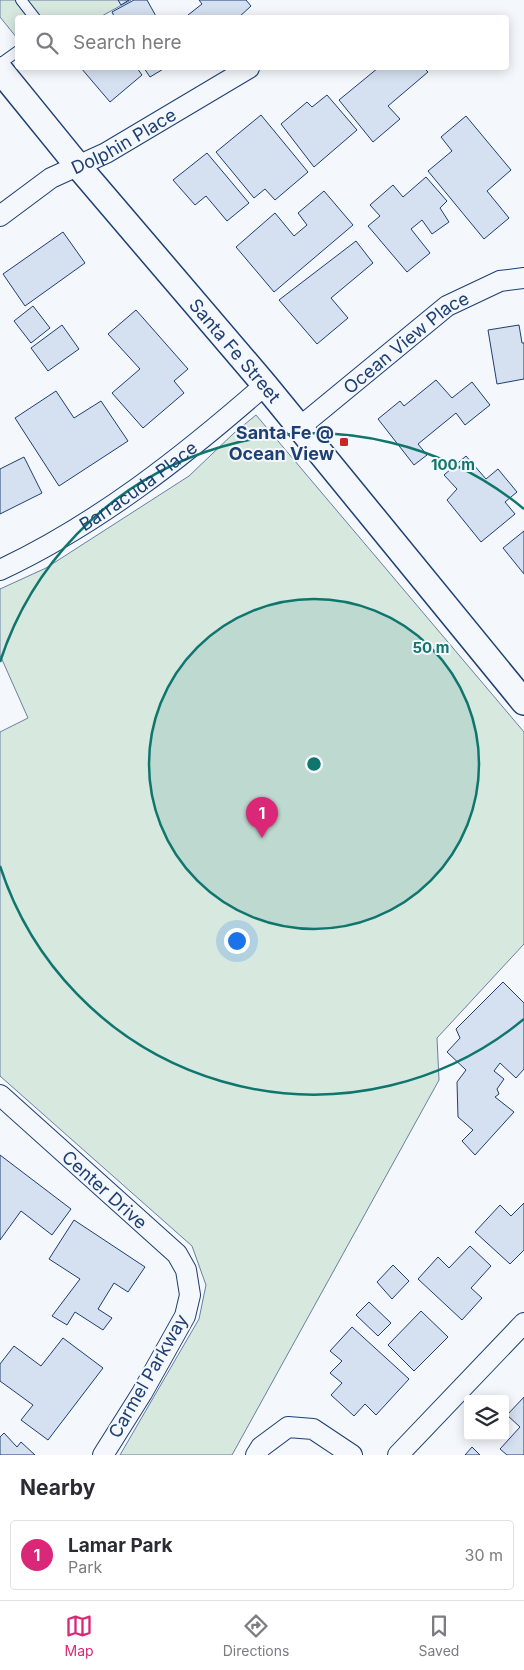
<!DOCTYPE html>
<style>
body{margin:0;font-family:Inter,sans-serif;background:#f2f2f3;color:#2b2b33}
.controls{position:absolute;right:15px;bottom:15px;display:grid;overflow:hidden;border-radius:5px;box-shadow:0 2px 12px #0003}
.controls button{width:45px;height:45px;display:grid;place-items:center;padding:0;border:0;border-bottom:1px solid #e1e1e2;background:#fff;color:#2b2b33;font:25px sans-serif}
.you{position:absolute;left:236px;top:940px;width:18px;height:18px;margin:-12px;border:4px solid #fff;border-radius:50%;background:#1a73e8;box-shadow:0 0 0 8px #1a73e833}
.badge{display:grid;place-items:center;width:32px;height:32px;border-radius:50%;background:#db2777;color:#fff;font-size:16px;font-weight:700}
.pin{position:absolute;translate:-50% -41px;filter:drop-shadow(0 1px 2px #0008)}
.pin::after{content:'';position:absolute;top:26px;width:18px;height:15px;background:inherit;clip-path:polygon(0 0,100% 0,50% 100%)}
.list{margin:0;padding:0;list-style:none}
h2{display:flex;justify-content:space-between;align-items:center;height:65px;margin:0;padding:0 20px;font-size:21px}
h2 small{font-size:16px;font-weight:400;color:#7c7c81}
.list li{display:grid;grid-template-columns:32px 1fr auto;gap:15px;align-items:center;box-sizing:border-box;height:70px;margin:0 10px 10px;padding:0 10px;border:1px solid #e1e1e2;border-radius:5px}
.list b{display:block;font-size:19px;white-space:nowrap}
.list p{margin:0;font-size:16px;white-space:nowrap;color:#7c7c81}
.list em{font-size:16px;font-style:normal;color:#7c7c81}
.icon{flex:none;width:28px;height:28px;fill:none;stroke:currentColor;stroke-width:2;stroke-linecap:round;stroke-linejoin:round}
.map{position:relative;flex:none;width:524px;height:1455px;overflow:hidden}
.search{position:absolute;background:#fff;box-shadow:0 2px 12px #0003;left:15px;right:15px;top:15px;height:55px;display:flex;align-items:center;gap:12px;box-sizing:border-box;padding:0 18px;border-radius:5px;color:#7c7c81;font-size:19px}
.sheet{height:145px;background:#fff}
nav{display:flex;justify-content:space-around;align-items:center;box-sizing:border-box;height:70px;border-top:1px solid #e1e1e2;background:#fff;font-size:14px;color:#7c7c81}
nav a{display:grid;justify-items:center;gap:2px}
nav .on{color:#db2777}
.map>svg:first-child{display:block}
.green{fill:#d7e8df;stroke:#687fa3}
.building{fill:#d5e0f0;stroke:#1d3f73}
.lines{fill:none;stroke-linecap:round;stroke-linejoin:round}
.service-casing{stroke:#1d3f73;stroke-width:12}
.minor-casing{stroke:#1d3f73;stroke-width:22}
.tertiary-casing{stroke:#1d3f73;stroke-width:28}
.service{stroke:#f4f7fb;stroke-width:10}
.minor{stroke:#f4f7fb;stroke-width:20}
.tertiary{stroke:#f4f7fb;stroke-width:25}
.ring{fill:none;stroke:#0f766e;stroke-width:2.5}
.poi-dot{fill:#c62828;stroke:#f4f7fb;stroke-width:2}
.labels{text-anchor:middle;dominant-baseline:central;stroke-width:4;stroke-linejoin:round;paint-order:stroke}
.street-label{font-size:18px;fill:#1d3f73;stroke:#f4f7fb}
.poi-label{font-size:18px;font-weight:bold;fill:#1d3f73;stroke:#f4f7fb;text-anchor:end}
.centre{fill:#0f766e;stroke:#f4f7fb;stroke-width:2.5}
.ring-label{font-size:15px;text-anchor:middle;font-weight:bold;fill:#0f766e;stroke:#f4f7fb;stroke-width:4;stroke-linejoin:round;paint-order:stroke}
</style>
<div class="map">
<svg width="524" height="1455" viewBox="0 0 524 1455">
<rect width="100%" height="100%" fill="#f4f7fb"/>
<g class="green">
<polygon points="0,0 131,0 100,17 18,18 17,38 0,17"/>
<polygon points="256,415 524,732 524,944 437,1038 439,1080 232,1455 120,1455 199,1319 206,1285 192,1246 0,1076 0,732 28,718 0,655 0,589 46,568 189,476 234,433"/>
</g>
<g class="building">
<polygon points="118,0 129,0 121,5"/>
<polygon points="134,0 147,0 157,18 115,18 112,12"/>
<polygon points="199,0 246,0 251,6 238,18 190,18 188,15 202,4"/>
<polygon points="81,68 137,68 142,75 110,102"/>
<polygon points="144,68 165,68 150,77"/>
<polygon points="378,68 424,68 428,72 388,106 400,119 373,142 339,100"/>
<polygon points="327,95 357,130 314,167 281,124 307,102 312,107"/>
<polygon points="261,115 308,172 275,200 265,189 254,198 216,152"/>
<polygon points="466,116 511,170 487,191 509,218 484,239 428,171 452,151 441,137"/>
<polygon points="207,153 249,203 227,221 206,196 195,205 173,180"/>
<polygon points="426,177 447,201 440,208 449,222 432,234 422,220 411,229 430,253 407,272 368,226 380,216 370,205 393,185 403,197"/>
<polygon points="324,191 353,225 274,292 236,247 275,213 294,236 307,225 298,213"/>
<polygon points="63,232 85,263 25,306 3,274"/>
<polygon points="356,241 373,263 331,298 348,318 317,344 279,300"/>
<polygon points="33,306 50,328 31,343 14,321"/>
<polygon points="136,310 188,369 174,381 184,393 143,428 112,393 140,369 108,334"/>
<polygon points="62,325 79,349 48,371 31,348"/>
<polygon points="519,325 522,343 524,343 524,379 497,384 488,330"/>
<polygon points="436,380 452,398 472,382 490,405 465,425 456,413 418,444 427,455 414,465 378,419 400,401 404,406"/>
<polygon points="56,391 74,418 101,401 128,441 59,486 15,418"/>
<polygon points="466,456 486,479 498,469 517,492 505,502 515,514 481,542 447,500 457,489 444,475"/>
<polygon points="24,457 42,493 0,514 0,469"/>
<polygon points="524,531 524,574 503,548"/>
<polygon points="503,982 524,1003 524,1069 516,1078 500,1063 494,1071 504,1079 497,1089 499,1094 495,1097 514,1112 475,1155 462,1141 473,1130 458,1117 457,1082 466,1070 447,1052 460,1038 456,1029"/>
<polygon points="0,1155 71,1209 52,1235 21,1211 0,1240"/>
<polygon points="524,1203 524,1250 510,1264 475,1232 500,1205 511,1216"/>
<polygon points="74,1220 145,1267 128,1292 114,1283 98,1309 112,1318 103,1330 75,1312 67,1325 52,1316 80,1279 49,1259"/>
<polygon points="470,1246 491,1266 471,1288 482,1298 462,1320 418,1279 438,1257 449,1268"/>
<polygon points="393,1265 409,1281 392,1299 377,1282"/>
<polygon points="369,1302 391,1323 378,1336 356,1315"/>
<polygon points="421,1311 448,1337 414,1371 388,1345"/>
<polygon points="352,1327 409,1379 376,1415 365,1404 354,1416 331,1395 342,1383 330,1373 342,1361 330,1351"/>
<polygon points="63,1338 103,1368 48,1440 21,1420 33,1405 0,1381 0,1364 14,1346 41,1366"/>
<polygon points="524,1397 524,1455 507,1455 500,1449 520,1427 507,1415"/>
<polygon points="4,1433 17,1447 21,1442 35,1455 0,1455 0,1437"/>
<polygon points="472,1447 480,1455 465,1455"/>
</g>
<g class="lines">
<defs>
<g id="service">
<polyline points="21,0 35,18"/>
<polyline points="0,64 18,51"/>
</g>
<g id="minor">
<path id="s1" d="M0,216L51,178L106,153L249,68"/>
<path id="s2" d="M300,427L447,306L500,281L524,278"/>
<path id="s3" d="M0,570C98,524 184,456 265,385"/>
<path id="s4" d="M0,1095L177,1254L186,1270L190,1295L185,1316L142,1393L103,1455"/>
<polyline points="256,1455 261,1447 288,1427 313,1429 352,1455"/>
<polyline points="398,1455 524,1323"/>
</g>
<g id="tertiary">
<path id="s5" d="M0,70L78,166L265,385L524,702"/>
</g>
</defs>
<use href="#service" class="service-casing"/>
<use href="#minor" class="minor-casing"/>
<use href="#tertiary" class="tertiary-casing"/>
<use href="#service" class="service"/>
<use href="#minor" class="minor"/>
<use href="#tertiary" class="tertiary"/>
</g>
<circle cx="314" cy="764" r="165" fill="#0f766e" fill-opacity=".12"/>
<g class="ring">
<circle cx="314" cy="764" r="165"/>
<path d="M524 1019A330 330 0 0 1 0 866M0 662A330 330 0 0 1 524 509"/>
</g>
<rect class="poi-dot" x="339" y="437" width="10" height="10" rx="2.5"/>
<g class="labels">
<g class="street-label">
<text stroke="none"><textPath href="#s1" startOffset="145">Dolphin Place</textPath></text>
<text stroke="none"><textPath href="#s2" startOffset="136">Ocean View Place</textPath></text>
<text stroke="none"><textPath href="#s5" startOffset="366">Santa Fe Street</textPath></text>
<text stroke="none"><textPath href="#s3" startOffset="162">Barracuda Place</textPath></text>
<text stroke="none"><textPath href="#s4" startOffset="141">Center Drive</textPath></text>
<text transform="translate(148 1376) rotate(-60)">Carmel Parkway</text>
</g>
<g class="poi-label">
<text x="334" y="432">Santa Fe @<tspan x="334" dy="21">Ocean View</tspan></text>
</g>
</g>
<circle cx="314" cy="764" r="8" class="centre"/>
<g class="ring-label">
<text x="453" y="470">100 m</text>
<text x="431" y="653">50 m</text>
</g>
</svg>
<div class="controls">
<button><svg class="icon" aria-label="layers" viewBox="0 0 24 24"><path d="M12 4l9 5-9 5-9-5zM3 14l9 5 9-5"/></svg></button>
</div>
<div class="you"></div>
<div class="pin badge" style="left:262px;top:838px">1</div>
<div class="search"><svg class="icon" aria-label="search" viewBox="0 0 24 24"><circle cx="10" cy="10" r="6"/><path d="M15 15l6 6"/></svg>Search here</div>
</div>
<section class="sheet">
<h2>Nearby<small></small></h2>
<ul class="list">
<li><span class="badge">1</span><div><b>Lamar Park</b><p>Park</p></div><em>30 m</em></li>
</ul>
</section>
<nav>
<a class="on"><svg class="icon" aria-label="map" viewBox="0 0 24 24"><path d="M3 6l6-2 6 2 6-2v14l-6 2-6-2-6 2zM9 4v14M15 6v14"/></svg>Map</a>
<a><svg class="icon" aria-label="directions" viewBox="0 0 24 24"><path d="M12 3l9 9-9 9-9-9zM9 14v-3h6M13 9l2 2-2 2"/></svg>Directions</a>
<a><svg class="icon" aria-label="saved" viewBox="0 0 24 24"><path d="M7 4h10v16l-5-4-5 4z"/></svg>Saved</a>
</nav>
